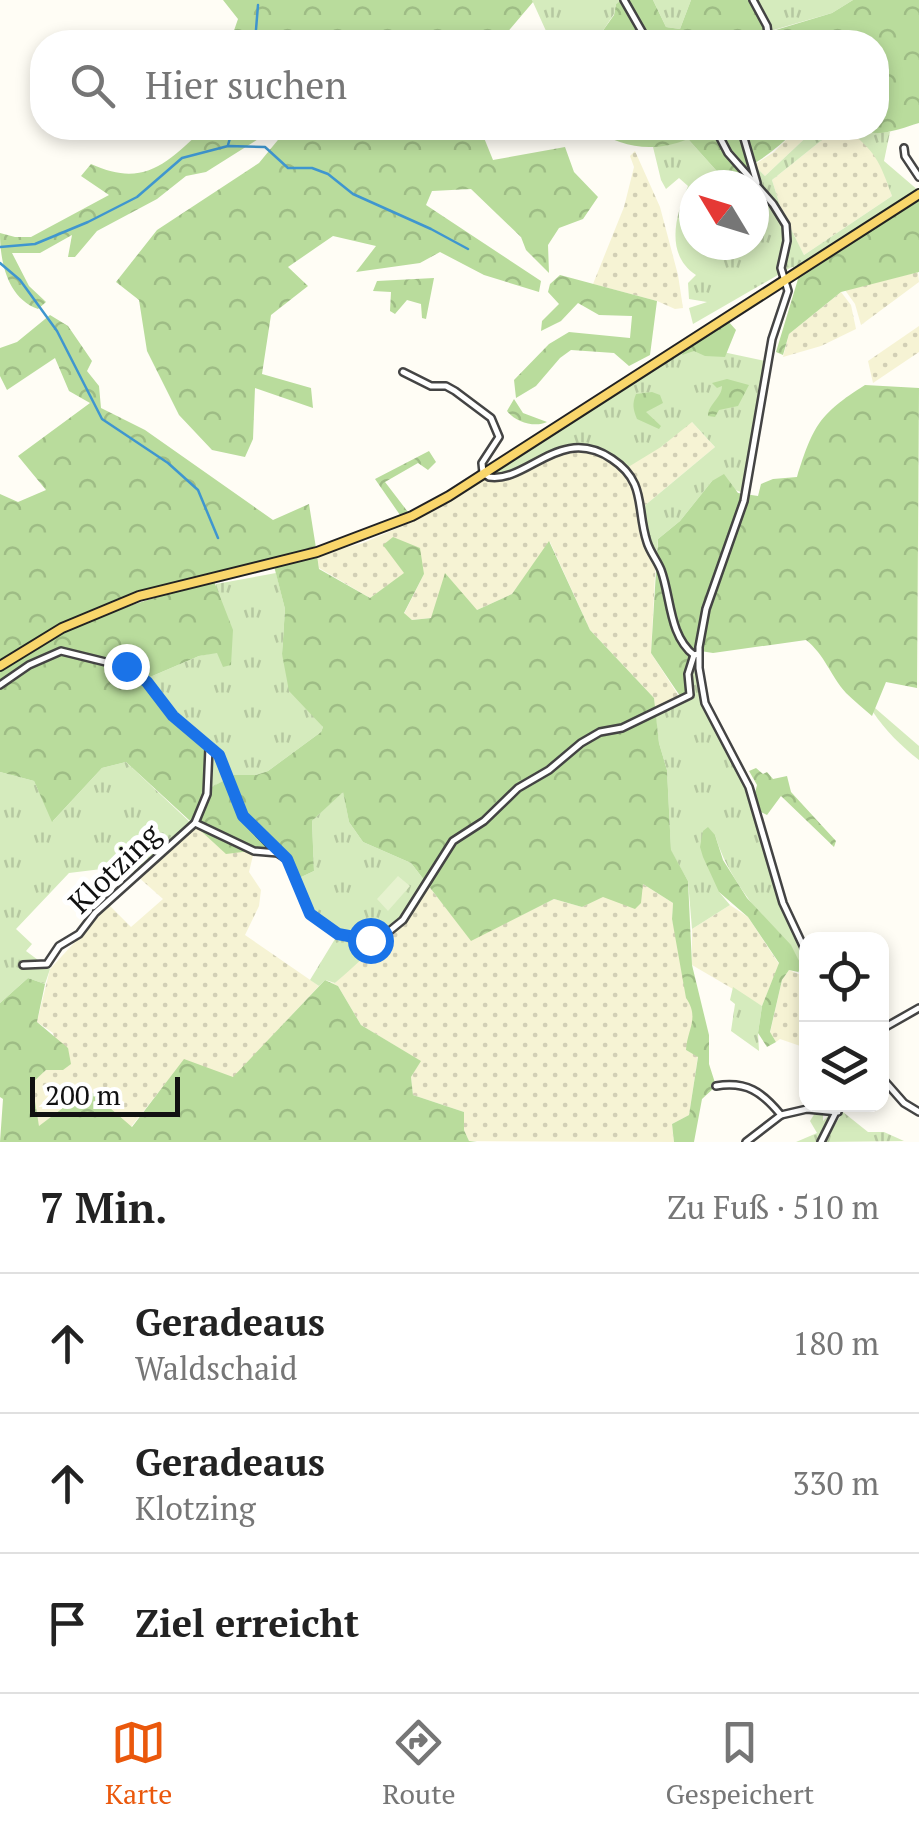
<!DOCTYPE html>
<html lang="de">
<meta charset="utf-8">
<style>
body{margin:0;font-family:"PT Serif",serif;background:#f6f6f6;color:#222}
.controls{position:absolute;right:30px;bottom:30px;display:grid;overflow:hidden;border-radius:20px;box-shadow:0 5px 15px #0003}
.controls button{width:90px;height:90px;display:grid;place-items:center;padding:0;border:0;border-bottom:2px solid #e0e0e0;background:#fff;color:#222;font:50px sans-serif}
.compass{position:absolute;left:679px;top:170px;width:90px;height:90px;border-radius:50%;background:#fff;box-shadow:0 5px 15px #0003;rotate:308deg}
.scale{position:absolute;left:30px;bottom:25px;width:150px;box-sizing:border-box;padding-left:10px;border:5px solid #111;border-top:0;font-size:28px;line-height:35px;white-space:nowrap;color:#111;-webkit-text-stroke:8px #fff;paint-order:stroke}
.stop{position:absolute;width:30px;height:30px;margin:-22px;border:8px solid #1a73e8;border-radius:50%;background:#fff}
.stop.end{background:#1a73e8;border-color:#fff;box-shadow:0 2px 10px #0008}
.list{margin:0;padding:0;list-style:none}
h2{display:flex;justify-content:space-between;align-items:center;height:130px;margin:0;padding:0 40px;font-size:42px}
h2 small{font-size:32px;font-weight:400;color:#767676}
.list li{display:grid;grid-template-columns:65px 1fr auto;gap:30px;align-items:center;box-sizing:border-box;height:140px;padding:0 40px;border-top:2px solid #e0e0e0}
.list b{display:block;font-size:38px;white-space:nowrap}
.list p{margin:0;font-size:32px;white-space:nowrap;color:#767676}
.list em{font-size:32px;font-style:normal;color:#767676}
.icon{flex:none;width:55px;height:55px;fill:none;stroke:currentColor;stroke-width:2;stroke-linecap:round;stroke-linejoin:round}
.map{position:relative;flex:none;width:919px;height:1142px;overflow:hidden}
.search{position:absolute;background:#fff;box-shadow:0 5px 15px #0003;left:30px;right:30px;top:30px;height:110px;display:flex;align-items:center;gap:25px;box-sizing:border-box;padding:0 35px;border-radius:40px;color:#767676;font-size:38px}
.sheet{height:550px;background:#fff}
nav{display:flex;justify-content:space-around;align-items:center;box-sizing:border-box;height:140px;border-top:2px solid #e0e0e0;background:#fff;font-size:28px;color:#767676}
nav a{display:grid;justify-items:center;gap:5px}
nav .on{color:#ea580c}
.map>svg:first-child{display:block}
.farmland{fill:url(#farmland-dots)}
.grass{fill:url(#grass-tufts);fill-rule:evenodd}
.forest{fill:url(#forest-crowns)}
.pitch{fill:#e6f2cf}
.lines{fill:none;stroke-linecap:round;stroke-linejoin:round}
.stream{stroke:#3f96cf;stroke-width:2.5}
.minor-casing{stroke:#444;stroke-width:10}
.major-casing{stroke:#222;stroke-width:12}
.minor{stroke:#fff;stroke-width:5}
.major{stroke:#f9d66b;stroke-width:8}
.route{stroke:#1a73e8;stroke-width:12}
.labels{text-anchor:middle;dominant-baseline:central;stroke-width:10;stroke-linejoin:round;paint-order:stroke}
.street-label{font-size:30px;fill:#111;stroke:#fff}
</style>
<div class="map">
<svg width="919" height="1142" viewBox="0 0 919 1142">
<defs>
<pattern id="farmland-dots" width="8" height="8" patternUnits="userSpaceOnUse" patternTransform="scale(2.5)"><rect width="8" height="8" fill="#f6f3d4"/><path d="M2 2h.1M6 6h.1" fill="none" stroke="#d2cfb5" stroke-width="1.8" stroke-linecap="round"/></pattern>
<pattern id="grass-tufts" width="24" height="20" patternUnits="userSpaceOnUse" patternTransform="scale(2.5)"><rect width="24" height="20" fill="#d5ebbd"/><path d="M3 7l-1-3M5 7V3M7 7l1-3M15 17l-1-3M17 17v-4M19 17l1-3" fill="none" stroke="#b6c8a1"/></pattern>
<pattern id="forest-crowns" width="20" height="18" patternUnits="userSpaceOnUse" patternTransform="scale(2.5)"><rect width="20" height="18" fill="#b9dc9c"/><path d="M2 6a3 3 0 1 1 6 0M12 15a3 3 0 1 1 6 0" fill="none" stroke="#9ebc85"/></pattern>
</defs>
<rect width="100%" height="100%" fill="#fffdf5"/>
<g class="farmland">
<polygon points="798,128 816,128 765,176 754,165 774,152"/>
<polygon points="837,128 845,128 869,146 880,161 892,196 804,255 781,209 772,180"/>
<polygon points="635,151 660,207 678,275 683,308 675,309 657,301 593,284 624,207 634,167 630,156"/>
<polygon points="918,272 919,282 861,325 855,304 845,290"/>
<polygon points="841,292 851,305 856,329 821,346 783,357 789,334"/>
<polygon points="919,326 919,352 873,383 868,361"/>
<polygon points="691,421 715,447 643,507 656,556 651,653 680,698 655,712 654,698 590,630 550,542 512,594 477,610 430,618 412,620 404,614 424,574 384,545 405,573 370,598 319,568 317,555 363,543 414,521 483,478 499,479 550,455 574,448 661,447"/>
<polygon points="193,825 254,851 249,872 261,890 259,906 245,935 319,986 233,1078 184,1060 131,1127 39,1127 31,1083 46,1070 63,1070 53,1033 37,1022 50,969 109,905 131,927 163,899 136,875"/>
<polygon points="427,884 471,940 554,899 582,907 603,896 643,884 673,903 672,919 694,1008 693,1027 686,1050 698,1056 689,1115 672,1124 674,1142 469,1141 464,1130 464,1112 413,1095 411,1077 420,1061 361,1025 338,986 330,982 335,983 381,938"/>
<polygon points="730,905 748,917 779,964 762,1006 692,965 692,929"/>
<polygon points="789,970 806,977 806,1048 780,1039 776,1042 770,1033 782,980"/>
</g>
<g class="grass">
<polygon points="532,0 622,0 622,1 616,4 614,14 602,32 571,35 562,42 551,42"/>
<polygon points="653,0 691,0 680,29 666,27"/>
<polygon points="753,0 853,0 832,13 770,31 769,42 753,42 767,26"/>
<path d="M816,128H837L772,180L781,209L804,255L892,196C880,162 875,150 845,128C861,128 873,133 890,132L884,161L919,191V199L798,279L793,267L790,268L693,324L689,308L707,302L689,299L688,283L696,275C664,254 676,214 688,186L679,178L666,189L661,180L653,147L688,139L723,178L754,165L765,176ZM694,185H754V245H694Z"/>
<path d="M690,345L765,361L749,481L746,494L712,481L680,521L658,539L656,556L645,536L643,507L715,447L692,422L661,447L625,469C617,463 607,454 598,451C565,440 528,465 499,479L489,473Z"/>
<polygon points="276,573 285,609 282,654 323,727 321,732 268,771 256,775 234,775 209,789 174,715 148,682 150,677 199,656 217,652 216,584"/>
<path d="M693,661L709,718L744,782L760,826L785,915L806,959V977L798,972L802,966C770,924 730,886 715,835L719,892L730,905L692,929L688,881L671,851L667,770L659,743L655,712L691,696Z"/>
<path d="M875,708L919,746V760C902,747 885,730 873,712Z"/>
<polygon points="126,762 193,825 136,875 126,866 69,873 16,929 32,944 26,951 50,969 45,984 28,978 0,1003 0,772 34,781 53,821 102,768"/>
<path d="M343,791L349,822L363,842L411,863L427,884C401,923 370,953 335,983L325,980L319,986L310,980L338,934L310,914L297,879L314,871L312,821Z"/>
<polygon points="733,987 762,1006 758,1033 759,1051 731,1031 735,1004 730,1000"/>
<polygon points="843,1112 868,1132 884,1132 904,1141 824,1142"/>
<polygon points="815,1113 823,1113 823,1121 828,1116 830,1120 819,1142 796,1142 817,1133 810,1121"/>
</g>
<g class="forest">
<polygon points="223,0 532,0 533,2 499,42 230,42 238,19"/>
<polygon points="622,0 653,0 666,27 680,29 691,0 753,0 767,26 753,42 719,36 712,42 562,42 571,35 602,32 614,15 616,4"/>
<path d="M853,0H919V123C899,129 877,139 858,128H876V42H769V32L832,13Z"/>
<path d="M204,128H230L263,136L206,172L186,176L157,199L97,231L75,257H68L72,235L40,253H12L29,286L46,302L38,309C7,298 0,261 0,233L15,237H31L109,195L81,176L91,164C143,188 167,164 204,128Z"/>
<polygon points="267,128 454,128 461,139 480,128 493,160 565,147 574,172 598,197 583,219 559,228 548,245 549,273 526,250 521,237 471,189 432,191 426,205 541,281 539,292 484,275 440,252 420,263 356,272 376,246 333,236 288,267 308,286 271,315 262,374 311,388 313,408 255,388 253,439 245,457 212,450 179,415 147,351 139,300 116,282 157,230 259,163 282,135"/>
<path d="M589,128H798C775,151 754,167 723,178L688,139C650,154 624,147 589,128Z"/>
<polygon points="919,199 919,272 841,292 789,334 783,355 776,352 798,279"/>
<polygon points="560,275 657,301 650,355 629,366 614,353 571,350 560,358 536,386 516,398 514,380 549,344 569,332 630,338 632,316 599,315 578,303 561,321 541,331 542,321 559,304 548,292 550,284"/>
<polygon points="434,278 426,319 422,318 421,304 407,300 395,314 390,311 391,292 373,291 377,281"/>
<path d="M50,315L68,326L92,361L87,371L99,386L101,408L145,430L273,520L309,504L316,548C207,576 95,597 0,662V494L18,502L46,490L18,456L90,403L69,391L55,358L7,390L0,376V348L17,342Z"/>
<polygon points="728,321 736,330 725,357 705,356 694,351 682,355 685,347 703,339"/>
<path d="M727,379L749,385L738,406L719,410L715,417L708,416C708,404 722,398 722,386L717,388L712,383Z"/>
<path d="M865,385L919,388L917,688L886,682L872,716C863,708 854,701 846,693C830,675 825,655 806,640L713,653L694,650L687,673L688,694L680,696L651,653L658,539L680,521L712,481L724,474L738,493L758,496L761,484L773,479L797,477C813,426 819,414 865,385Z"/>
<path d="M652,392L660,395L663,403L646,412L661,426L659,429L637,419C633,409 632,404 636,394Z"/>
<path d="M514,399L523,413L547,422C535,428 515,422 507,411Z"/>
<polygon points="429,451 436,462 428,470 418,463 385,482 408,512 400,515 375,479"/>
<path d="M393,537L420,548L424,574L404,613L412,620L431,618L445,573L477,610L512,594L549,541L590,630L654,698L659,743L667,770L671,850L688,881L692,965L709,1035V1064L716,1086L702,1099L694,1142H674L672,1124L689,1115L698,1057L686,1050C687,1030 700,1018 686,998L672,919L673,903L643,884L641,903L635,909L603,897L582,907L554,899L471,941L411,863L363,842L349,822L343,792L312,821L314,871L297,879C280,844 261,850 226,854L126,762L102,768L52,822L34,781L0,772V670C65,624 138,601 214,581L233,630L231,665L223,667L217,653L199,656L150,677L148,682L174,715L210,744V788L234,775H256L268,771L321,732L323,727L289,691L282,654L285,609L274,566L317,555L319,569L370,598L404,573L383,545Z"/>
<polygon points="756,768 763,774 767,772 773,779 787,776 791,792 836,841 834,847 781,796 767,815 761,812 755,793 757,785 749,771"/>
<polygon points="708,827 715,835 723,860 747,898 791,945 802,967 798,972 789,970 782,980 770,1032 776,1042 767,1047 758,1033 762,1006 779,963 748,917 719,892 703,857 700,847 703,831"/>
<polygon points="28,978 45,984 37,1022 68,1048 71,1064 63,1070 46,1070 32,1083 39,1126 88,1089 132,1127 184,1059 233,1077 325,980 338,986 361,1025 421,1061 411,1077 413,1095 464,1112 464,1130 469,1141 477,1142 0,1142 3,1099 0,1097 0,1003"/>
</g>
<polygon class="pitch" points="398,876 410,886 388,911 377,899"/>
<g class="lines">
<g class="stream">
<polyline points="255,42 258,5"/>
<polyline points="228,145 233,128"/>
<polyline points="0,247 35,244 88,222 137,197 182,158 228,146 265,147 288,168 312,168 328,174 353,194 431,229 468,249"/>
<polyline points="0,263 20,280 57,331 102,419 168,463 198,490 218,538"/>
</g>
<defs>
<g id="minor">
<polyline points="624,0 648,42"/>
<polyline points="753,0 767,26 769,42"/>
<polyline points="715,128 728,153 773,204 786,225 787,241 781,268 788,291 772,339 744,501 706,609 699,647 699,668 705,703 749,787 783,903 806,952"/>
<polyline points="741,128 757,183"/>
<polyline points="904,148 905,156 919,177"/>
<path d="M403,372L431,386H446L455,391L491,418L499,437L482,463L483,473L489,477C528,483 560,424 612,459C647,482 636,509 647,542C650,552 657,560 661,570C671,597 669,636 694,655"/>
<polyline points="0,685 29,665 61,651 126,667 147,682 173,716 219,755 243,816 278,853 254,851 195,823 95,913 79,934 59,946 47,964 23,965"/>
<polyline points="195,823 207,794 209,748"/>
<polyline points="279,854 287,859 310,914 338,934 370,939 381,938 403,920 453,841 484,821 518,788 549,770 581,743 600,732 622,728 690,695 688,674 694,655 698,654"/>
<polyline points="882,1029 919,1008"/>
<polyline points="882,1078 904,1103 919,1112"/>
<path d="M716,1086C747,1081 762,1092 781,1115L807,1109L838,1112"/>
<polyline points="746,1142 781,1115"/>
<polyline points="821,1142 840,1104"/>
</g>
<polyline id="major" points="0,666 62,628 139,596 317,552 412,516 449,496 919,194"/>
</defs>
<use href="#minor" class="minor-casing"/>
<use href="#major" class="major-casing"/>
<use href="#minor" class="minor"/>
<use href="#major" class="major"/>
</g>
<g class="lines">
<polyline class="route" points="126,666 147,682 173,716 219,755 243,816 287,859 310,914 338,934 370,940"/>
</g>
<g class="labels">
<g class="street-label">
<text transform="translate(114 868) rotate(-44)">Klotzing</text>
</g>
</g>
</svg>
<div class="controls">
<button><svg class="icon" aria-label="locate" viewBox="0 0 24 24"><circle cx="12" cy="12" r="6"/><path d="M12 2v4M12 18v4M2 12h4M18 12h4"/></svg></button>
<button><svg class="icon" aria-label="layers" viewBox="0 0 24 24"><path d="M12 4l9 5-9 5-9-5zM3 14l9 5 9-5"/></svg></button>
</div>
<svg class="compass" viewBox="-18 -18 36 36"><path d="M0-13l5 13h-10z" fill="#e53935"/><path d="M0 13l5-13h-10z" fill="#767676"/></svg>
<div class="scale">200 m</div>
<div class="stop" style="left:370px;top:940px"></div>
<div class="stop end" style="left:126px;top:666px"></div>
<div class="search"><svg class="icon" aria-label="search" viewBox="0 0 24 24"><circle cx="10" cy="10" r="6"/><path d="M15 15l6 6"/></svg>Hier suchen</div>
</div>
<section class="sheet">
<h2>7 Min.<small>Zu Fuß · 510 m</small></h2>
<ul class="list">
<li><svg class="icon" aria-label="ahead" viewBox="0 0 24 24"><path d="M12 20V5M6 11l6-6 6 6"/></svg><div><b>Geradeaus</b><p>Waldschaid</p></div><em>180 m</em></li>
<li><svg class="icon" aria-label="ahead" viewBox="0 0 24 24"><path d="M12 20V5M6 11l6-6 6 6"/></svg><div><b>Geradeaus</b><p>Klotzing</p></div><em>330 m</em></li>
<li><svg class="icon" aria-label="arrive" viewBox="0 0 24 24"><path d="M6 21V4h12l-3 4 3 4H6"/></svg><div><b>Ziel erreicht</b></div></li>
</ul>
</section>
<nav>
<a class="on"><svg class="icon" aria-label="map" viewBox="0 0 24 24"><path d="M3 6l6-2 6 2 6-2v14l-6 2-6-2-6 2zM9 4v14M15 6v14"/></svg>Karte</a>
<a><svg class="icon" aria-label="directions" viewBox="0 0 24 24"><path d="M12 3l9 9-9 9-9-9zM9 14v-3h6M13 9l2 2-2 2"/></svg>Route</a>
<a><svg class="icon" aria-label="saved" viewBox="0 0 24 24"><path d="M7 4h10v16l-5-4-5 4z"/></svg>Gespeichert</a>
</nav>
